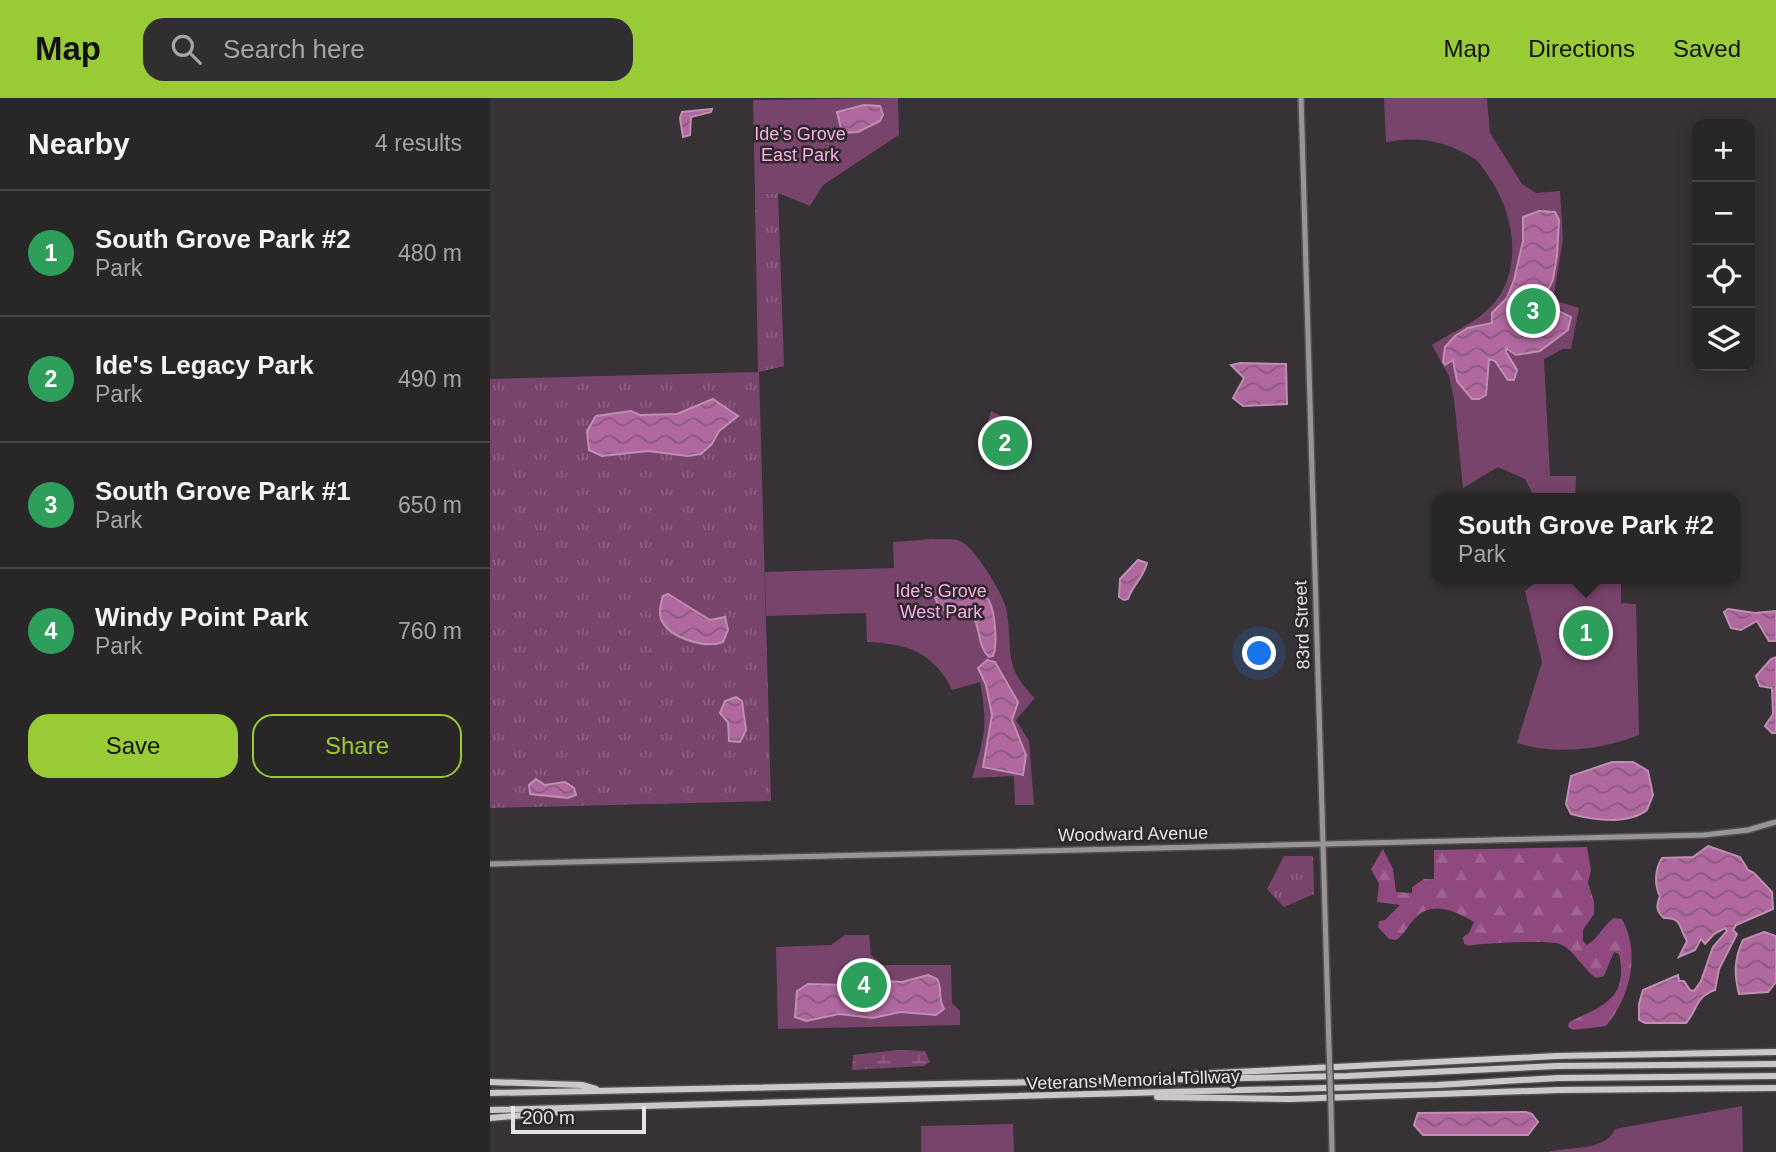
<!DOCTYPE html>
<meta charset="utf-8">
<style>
body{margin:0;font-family:Arial,sans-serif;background:#312e30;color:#f1f3f6}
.controls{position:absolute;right:21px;top:21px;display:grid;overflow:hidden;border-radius:14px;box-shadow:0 4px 18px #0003}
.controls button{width:63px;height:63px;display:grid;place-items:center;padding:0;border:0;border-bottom:2px solid #454345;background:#292628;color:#f1f3f6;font:35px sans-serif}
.scale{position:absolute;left:21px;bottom:18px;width:135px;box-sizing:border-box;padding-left:7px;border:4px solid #e5e2e4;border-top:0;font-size:19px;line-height:24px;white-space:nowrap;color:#e5e2e4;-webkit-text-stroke:5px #2d282c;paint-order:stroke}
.you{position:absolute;left:770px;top:556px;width:24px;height:24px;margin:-18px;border:5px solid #fff;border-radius:50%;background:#1a73e8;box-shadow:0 0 0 10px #1a73e833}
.badge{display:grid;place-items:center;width:46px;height:46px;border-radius:50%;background:#99cb36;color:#fff;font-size:23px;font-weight:700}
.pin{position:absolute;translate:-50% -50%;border:4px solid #fff;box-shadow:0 2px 7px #0006}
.popup{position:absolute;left:942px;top:395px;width:308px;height:91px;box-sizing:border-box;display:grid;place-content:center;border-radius:14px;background:#292628;filter:drop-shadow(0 2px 5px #0005);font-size:23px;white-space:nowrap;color:#a5a5a8}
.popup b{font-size:26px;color:#f1f3f6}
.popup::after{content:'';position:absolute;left:50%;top:100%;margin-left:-14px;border:14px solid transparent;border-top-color:#292628}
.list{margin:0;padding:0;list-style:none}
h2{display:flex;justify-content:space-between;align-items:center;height:91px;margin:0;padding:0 28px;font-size:30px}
h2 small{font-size:23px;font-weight:400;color:#a5a5a8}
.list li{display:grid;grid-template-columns:46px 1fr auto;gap:21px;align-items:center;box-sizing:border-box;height:126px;padding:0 28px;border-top:2px solid #454345}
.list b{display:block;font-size:26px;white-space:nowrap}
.list p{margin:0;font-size:23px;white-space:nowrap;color:#a5a5a8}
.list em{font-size:23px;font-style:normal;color:#a5a5a8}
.actions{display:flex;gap:14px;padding:21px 28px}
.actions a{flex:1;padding:16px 0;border:2px solid #99cb36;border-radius:21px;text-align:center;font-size:24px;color:#99cb36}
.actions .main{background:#99cb36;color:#111}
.icon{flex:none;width:38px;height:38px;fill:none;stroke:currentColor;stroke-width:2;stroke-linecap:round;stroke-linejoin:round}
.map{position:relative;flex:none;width:1286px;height:1054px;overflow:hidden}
header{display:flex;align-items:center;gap:42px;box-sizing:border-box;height:98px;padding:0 35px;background:#99cb36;color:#111}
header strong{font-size:33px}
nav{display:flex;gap:38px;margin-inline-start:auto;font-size:24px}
.search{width:490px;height:63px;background:#312e30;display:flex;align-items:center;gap:18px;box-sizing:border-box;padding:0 24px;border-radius:21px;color:#a5a5a8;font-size:26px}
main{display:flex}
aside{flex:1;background:#292628}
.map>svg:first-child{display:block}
.grass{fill:url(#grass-tufts)}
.forest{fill:url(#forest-firs)}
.wetland{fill:url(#wetland-marsh)}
.park{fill:#79446c}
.water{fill:url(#water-waves);stroke:#c08db3;stroke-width:2}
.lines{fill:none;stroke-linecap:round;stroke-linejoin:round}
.secondary-casing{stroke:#534e52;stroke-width:8}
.motorway-casing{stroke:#534e52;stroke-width:9}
.secondary{stroke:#999497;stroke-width:5}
.motorway{stroke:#cdc7cb;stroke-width:6}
.secondary-bridge-casing{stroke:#534e52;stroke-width:8;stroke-linecap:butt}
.secondary-bridge{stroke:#999497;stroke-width:5}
.labels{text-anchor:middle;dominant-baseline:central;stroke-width:5;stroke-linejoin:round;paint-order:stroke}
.park-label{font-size:18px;fill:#fcade7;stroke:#2d282c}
.street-label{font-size:18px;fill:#e5e2e4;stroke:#2d282c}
</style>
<header>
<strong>Map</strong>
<div class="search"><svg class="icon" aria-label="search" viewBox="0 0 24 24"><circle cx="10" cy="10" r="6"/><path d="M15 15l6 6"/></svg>Search here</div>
<nav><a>Map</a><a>Directions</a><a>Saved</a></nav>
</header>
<main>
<aside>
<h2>Nearby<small>4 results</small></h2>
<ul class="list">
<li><span class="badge" style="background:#2e9e5b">1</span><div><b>South Grove Park #2</b><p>Park</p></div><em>480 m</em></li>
<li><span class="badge" style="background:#2e9e5b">2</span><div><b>Ide's Legacy Park</b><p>Park</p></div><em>490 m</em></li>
<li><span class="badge" style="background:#2e9e5b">3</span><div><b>South Grove Park #1</b><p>Park</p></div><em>650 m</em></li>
<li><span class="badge" style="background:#2e9e5b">4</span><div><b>Windy Point Park</b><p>Park</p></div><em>760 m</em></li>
</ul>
<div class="actions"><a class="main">Save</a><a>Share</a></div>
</aside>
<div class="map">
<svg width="1286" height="1054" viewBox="0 0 1286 1054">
<defs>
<pattern id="grass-tufts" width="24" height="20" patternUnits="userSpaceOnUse" patternTransform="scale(1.75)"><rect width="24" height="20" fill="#79446c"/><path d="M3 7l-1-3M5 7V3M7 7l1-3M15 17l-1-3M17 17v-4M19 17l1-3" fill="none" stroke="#8c5f81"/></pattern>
<pattern id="forest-firs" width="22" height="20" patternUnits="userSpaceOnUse" patternTransform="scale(1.75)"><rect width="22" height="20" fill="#8f497e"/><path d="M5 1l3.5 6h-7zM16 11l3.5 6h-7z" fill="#9f6390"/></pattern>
<pattern id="wetland-marsh" width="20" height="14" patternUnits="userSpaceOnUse" patternTransform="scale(1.75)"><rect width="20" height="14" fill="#79446c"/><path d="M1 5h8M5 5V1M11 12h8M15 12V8" fill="none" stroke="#8c5f81"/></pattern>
<pattern id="water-waves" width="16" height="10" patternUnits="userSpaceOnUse" patternTransform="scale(1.75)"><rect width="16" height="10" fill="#b0689e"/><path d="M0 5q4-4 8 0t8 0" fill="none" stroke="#8b5b7e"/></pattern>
</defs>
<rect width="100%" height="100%" fill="#373236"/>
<g class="grass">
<polygon points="288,95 294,268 269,274 281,703 0,710 0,281 268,274 265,96"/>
<polygon points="794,758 823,758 824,796 794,809 777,791"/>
</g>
<path class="forest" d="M1097,749L1101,772L1098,785L1104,804V816L1093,832V843L1097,847C1109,840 1113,827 1124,820L1132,821C1151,856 1140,899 1116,928L1083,932L1078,929L1079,924C1111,908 1139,902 1129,856L1124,854L1114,878L1106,880C1093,871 1084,852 1070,846C1061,842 988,845 979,848L974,846L973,839L979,835L984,824C966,813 942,802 925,820C918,827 915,836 906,842L899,841L888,829L889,823L895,822L910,807L887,804L889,786L881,771L893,751L903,771L906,794L922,795V789L934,781H944V752Z"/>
<polygon class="wetland" points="408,952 435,953 440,964 434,968 362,972 363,957"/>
<g class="park">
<polygon points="408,0 409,37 333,87 320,108 288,95 265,96 263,2"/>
<path d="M894,0H997L1000,35L1032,86L1046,95L1070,93L1073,142L1063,202L1089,210L1081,251H1073L1054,261L1060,378H1086L1085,400H1045L1035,381L1008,369L973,390L964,301L959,278L942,247C967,231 993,223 1010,197C1033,159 1021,109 997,76C993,70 989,63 983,60C954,42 928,38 896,44Z"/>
<polygon points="501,313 532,329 532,366 499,365 497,328"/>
<path d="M443,441C451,442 463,440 470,443C484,448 513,496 516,510C524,549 511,568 545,600L526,622L539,643L544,707H525L524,678L482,680C495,640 498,625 490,584L462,592C445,555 416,545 377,544L376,515L276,518L275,474L404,470L403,444Z"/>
<path d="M1050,481H1131V505L1146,506L1149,637C1110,652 1068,657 1027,645L1052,564L1035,493Z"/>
<polygon points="355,837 379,837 381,857 393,867 461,867 462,905 470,913 470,927 288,931 286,849 341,847"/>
<path d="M1252,1008L1253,1054H1058C1078,1048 1116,1054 1125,1031Z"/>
<polygon points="523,1026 524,1054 431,1054 431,1028"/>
</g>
<g class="water">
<polygon points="374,7 390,8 393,17 390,23 368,34 352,35 347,14"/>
<polygon points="222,11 221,14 201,19 200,37 193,39 190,20 192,14"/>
<polygon points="1049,113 1065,114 1069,122 1067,158 1063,182 1053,202 1054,206 1081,219 1078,232 1050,253 1026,257 1016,250 1016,254 1027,272 1024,282 1018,282 1005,263 999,261 996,297 989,301 982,301 967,283 963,262 955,267 953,264 955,249 965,238 978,230 1002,225 1002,215 1017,200 1024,182 1033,143 1033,119"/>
<polygon points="750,265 796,266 797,306 753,308 743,300 754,280 741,267"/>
<polygon points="223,301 248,318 229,333 222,346 211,356 198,358 158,353 112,358 99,352 97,333 106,318 141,313 150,317 187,316"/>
<path d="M648,462L657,465C654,479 642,488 638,501L634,502L629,499L630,481Z"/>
<path d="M178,496L220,522L235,519L238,532L233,544C215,551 179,540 171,521C168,514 171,505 173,498Z"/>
<path d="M451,497H491L498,501C505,512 508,546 503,558L499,559C484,545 494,520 473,509L451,512L445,500Z"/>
<polygon points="1238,511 1265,515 1286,513 1286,543 1279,543 1267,523 1251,532 1241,530 1234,514"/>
<polygon points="1286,559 1286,635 1282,635 1275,628 1283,616 1282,590 1270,588 1266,578 1281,561"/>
<polygon points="497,562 505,564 528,604 522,622 536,657 533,677 493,669 502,617 496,587 488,570"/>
<polygon points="246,599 252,603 256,632 250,644 239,643 238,624 230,615 235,603"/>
<path d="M1122,664H1143L1158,673L1163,697L1157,712C1138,727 1103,722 1081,716L1076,706L1081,678Z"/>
<polygon points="46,681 55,687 75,684 84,690 86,697 78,700 40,696 39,687"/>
<path d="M1218,748L1250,759L1258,772L1264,775L1282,794L1283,811L1246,827L1243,832L1247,836L1229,871L1225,892C1205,899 1208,911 1196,925H1155L1149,922V906L1153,892L1188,877L1189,883H1194L1200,892L1204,893L1211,883L1223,849L1237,833L1235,830L1224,836L1215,846L1211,841L1205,852L1189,859L1197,843C1189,830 1192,819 1174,820C1166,813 1166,808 1170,798C1164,787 1165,771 1172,760L1203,759Z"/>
<path d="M1274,834L1286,838V884L1278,894L1249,896C1244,875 1244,862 1253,842Z"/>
<path d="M438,877L447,881C453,890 447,899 454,911L446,917L410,914L383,920L349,916L316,923L305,919L307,893L318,886L358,887L378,882L412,884Z"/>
<polygon points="1036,1014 1042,1016 1048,1024 1038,1037 933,1037 924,1027 928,1015"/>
</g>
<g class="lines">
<defs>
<g id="secondary">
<polyline points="811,0 839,950"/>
<polyline points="0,766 1214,737 1258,732 1286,724"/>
<polyline points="841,1011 842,1054"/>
</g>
<g id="motorway">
<polyline points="704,976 1067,958 1286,954"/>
<polyline points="0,984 92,987 106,991"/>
<polyline points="0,995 857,978 1067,968 1286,966"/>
<polyline points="667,999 800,1001 1068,992 1286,990"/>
<polyline points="0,1012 947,987 1068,980 1286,978"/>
<polyline points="0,1020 71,1014"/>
</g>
</defs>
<use href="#secondary" class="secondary-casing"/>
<use href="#motorway" class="motorway-casing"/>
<use href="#secondary" class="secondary"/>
<use href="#motorway" class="motorway"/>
<defs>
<polyline id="secondary-bridge" points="839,950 841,1011"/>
</defs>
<use href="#secondary-bridge" class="secondary-bridge-casing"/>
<use href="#secondary-bridge" class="secondary-bridge"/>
</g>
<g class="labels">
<g class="park-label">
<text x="310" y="36">Ide's Grove<tspan x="310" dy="21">East Park</tspan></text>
<text x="451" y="493">Ide's Grove<tspan x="451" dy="21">West Park</tspan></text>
</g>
<g class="street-label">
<text transform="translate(812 527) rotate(-92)">83rd Street</text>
<text transform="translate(643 736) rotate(-1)">Woodward Avenue</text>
<text transform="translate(643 982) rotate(-2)">Veterans Memorial Tollway</text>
</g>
</g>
</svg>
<div class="controls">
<button>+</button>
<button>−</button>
<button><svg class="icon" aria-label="locate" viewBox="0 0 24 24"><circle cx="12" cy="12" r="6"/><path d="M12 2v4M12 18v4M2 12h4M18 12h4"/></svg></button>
<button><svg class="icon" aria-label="layers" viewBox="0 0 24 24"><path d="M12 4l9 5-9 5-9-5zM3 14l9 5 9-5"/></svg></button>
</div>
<div class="scale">200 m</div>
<div class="you"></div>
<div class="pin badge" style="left:1096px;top:535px;background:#2e9e5b">1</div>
<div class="popup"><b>South Grove Park #2</b>Park</div>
<div class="pin badge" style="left:515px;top:345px;background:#2e9e5b">2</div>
<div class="pin badge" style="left:1043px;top:213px;background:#2e9e5b">3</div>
<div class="pin badge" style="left:374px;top:887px;background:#2e9e5b">4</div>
</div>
</main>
